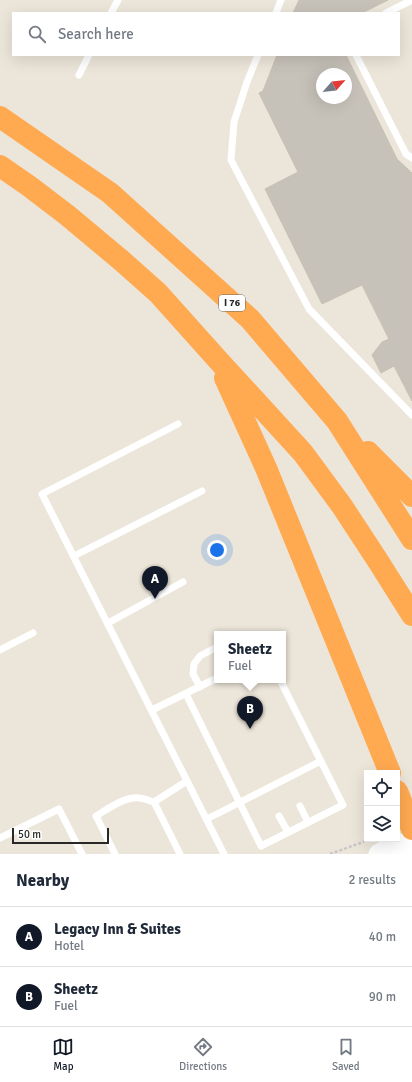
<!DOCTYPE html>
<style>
body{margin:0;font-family:Signika,sans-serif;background:#f6f6f7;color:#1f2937}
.controls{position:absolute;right:12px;bottom:12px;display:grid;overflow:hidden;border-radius:0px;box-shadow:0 4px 16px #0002}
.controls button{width:36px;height:36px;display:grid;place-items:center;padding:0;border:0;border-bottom:1px solid #e0e1e3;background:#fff;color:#1f2937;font:20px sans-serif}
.compass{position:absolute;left:316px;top:68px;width:36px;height:36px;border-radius:50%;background:#fff;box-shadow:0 4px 16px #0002;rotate:63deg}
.scale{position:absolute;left:12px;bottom:10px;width:97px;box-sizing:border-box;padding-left:4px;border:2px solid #282828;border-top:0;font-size:11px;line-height:14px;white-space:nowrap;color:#282828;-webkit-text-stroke:3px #fff;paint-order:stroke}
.you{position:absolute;left:217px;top:550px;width:14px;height:14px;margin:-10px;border:3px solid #fff;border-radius:50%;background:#1a73e8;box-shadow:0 0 0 6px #1a73e833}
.badge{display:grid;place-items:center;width:26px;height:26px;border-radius:50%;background:#111827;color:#fff;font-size:13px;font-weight:700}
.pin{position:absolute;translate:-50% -33px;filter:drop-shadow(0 1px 2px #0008)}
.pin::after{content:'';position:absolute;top:21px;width:14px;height:12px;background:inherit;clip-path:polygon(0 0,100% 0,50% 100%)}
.popup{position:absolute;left:214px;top:631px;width:72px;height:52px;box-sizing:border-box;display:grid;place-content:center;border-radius:0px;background:#fff;filter:drop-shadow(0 1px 3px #0005);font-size:13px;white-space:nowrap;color:#747a83}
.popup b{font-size:15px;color:#1f2937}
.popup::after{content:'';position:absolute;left:50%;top:100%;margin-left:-8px;border:8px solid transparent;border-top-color:#fff}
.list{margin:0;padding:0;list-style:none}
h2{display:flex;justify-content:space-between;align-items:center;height:52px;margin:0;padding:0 16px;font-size:17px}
h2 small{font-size:13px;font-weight:400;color:#747a83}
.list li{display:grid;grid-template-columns:26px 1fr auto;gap:12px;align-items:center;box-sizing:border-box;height:60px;padding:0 16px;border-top:1px solid #e0e1e3}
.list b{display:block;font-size:15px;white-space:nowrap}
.list p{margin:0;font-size:13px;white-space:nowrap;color:#747a83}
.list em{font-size:13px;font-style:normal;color:#747a83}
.icon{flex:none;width:22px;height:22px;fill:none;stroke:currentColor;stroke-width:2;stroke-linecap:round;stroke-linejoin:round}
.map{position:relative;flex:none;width:412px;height:854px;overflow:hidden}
.search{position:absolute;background:#fff;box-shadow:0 4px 16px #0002;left:12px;right:12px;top:12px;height:44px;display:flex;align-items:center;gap:10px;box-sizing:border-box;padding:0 14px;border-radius:0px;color:#747a83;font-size:15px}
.sheet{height:172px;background:#fff}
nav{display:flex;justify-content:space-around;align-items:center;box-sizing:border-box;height:56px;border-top:1px solid #e0e1e3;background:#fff;font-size:11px;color:#747a83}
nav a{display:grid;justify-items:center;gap:2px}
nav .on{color:#111827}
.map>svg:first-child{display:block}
.building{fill:#c7c2b9;stroke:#c7c1b3;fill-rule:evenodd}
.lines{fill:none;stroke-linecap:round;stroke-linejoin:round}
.path{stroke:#c7c7c7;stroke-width:2.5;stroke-dasharray:3 2;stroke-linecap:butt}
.service{stroke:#fff;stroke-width:7}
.secondary{stroke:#fff;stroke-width:21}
.motorway{stroke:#ffa951;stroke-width:22}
.labels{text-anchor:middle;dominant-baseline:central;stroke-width:3.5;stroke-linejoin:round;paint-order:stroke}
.shield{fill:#fff;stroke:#686868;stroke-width:1}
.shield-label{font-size:10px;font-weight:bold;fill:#282828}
</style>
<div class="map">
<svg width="412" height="854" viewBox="0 0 412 854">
<rect width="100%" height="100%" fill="#ece5d9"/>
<g class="building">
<polygon points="299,0 388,0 362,13 293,13"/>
<path d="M277,55H346L397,159L412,173V401L394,366L381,373L372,355L382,342L389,339L362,285L322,304L265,189L298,172L259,93L263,91ZM322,74H346V98H322Z"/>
</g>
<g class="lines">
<polyline class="path" points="330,854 363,842 368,839"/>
<g class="service">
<polyline points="111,13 118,0"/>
<polyline points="276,13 281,0"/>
<polyline points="386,13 412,0"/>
<polyline points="258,55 247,82 234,122 231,160 309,309 412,415"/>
<polyline points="356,55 406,154 412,158"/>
<polyline points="79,75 89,55"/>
<polyline points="178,424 42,494 224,854"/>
<polyline points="74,556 202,491"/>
<polyline points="108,623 183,582"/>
<polyline points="0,650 33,633"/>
<polyline points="200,687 193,674 194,664 200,656 217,647"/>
<polyline points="186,694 261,846 343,805 280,680"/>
<polyline points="152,710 217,678"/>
<polyline points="300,806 308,822"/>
<polyline points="279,816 288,832"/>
<polyline points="207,819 321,761"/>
<polyline points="0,838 59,809 82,854"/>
<path d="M115,854L96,816C106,810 123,798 134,798C141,797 147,800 154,802"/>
<polyline points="180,854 154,802 187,781"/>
</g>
<polyline class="secondary" points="379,854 398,844 412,846"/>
<g class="motorway">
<polyline points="0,117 110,193 250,319 337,421 412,539"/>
<polyline points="0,166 29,186 67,215 122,261 158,293 218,360 303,453 342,506 378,561 412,615"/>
<polyline points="225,378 266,468 390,773"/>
<polyline points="368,452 412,496"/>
<polyline points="397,791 412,829"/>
</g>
</g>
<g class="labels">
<rect class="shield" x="219" y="295" width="26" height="16" rx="3"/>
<g class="shield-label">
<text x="232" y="303">I 76</text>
</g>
</g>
</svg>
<div class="controls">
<button><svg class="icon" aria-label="locate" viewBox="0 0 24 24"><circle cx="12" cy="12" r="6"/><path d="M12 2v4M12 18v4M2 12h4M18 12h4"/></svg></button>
<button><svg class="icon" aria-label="layers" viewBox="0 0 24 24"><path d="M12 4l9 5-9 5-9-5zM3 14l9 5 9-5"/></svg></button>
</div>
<svg class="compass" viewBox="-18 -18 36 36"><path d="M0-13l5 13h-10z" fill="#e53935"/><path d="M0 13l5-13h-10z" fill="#747a83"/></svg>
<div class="scale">50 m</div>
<div class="you"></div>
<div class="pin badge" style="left:155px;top:599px">A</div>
<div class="pin badge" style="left:250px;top:729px">B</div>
<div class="popup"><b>Sheetz</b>Fuel</div>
<div class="search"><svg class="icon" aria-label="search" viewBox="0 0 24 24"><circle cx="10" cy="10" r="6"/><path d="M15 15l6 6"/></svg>Search here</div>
</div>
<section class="sheet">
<h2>Nearby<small>2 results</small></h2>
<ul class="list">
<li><span class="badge">A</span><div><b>Legacy Inn &amp; Suites</b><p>Hotel</p></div><em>40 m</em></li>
<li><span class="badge">B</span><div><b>Sheetz</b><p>Fuel</p></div><em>90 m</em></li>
</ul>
</section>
<nav>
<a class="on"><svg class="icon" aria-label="map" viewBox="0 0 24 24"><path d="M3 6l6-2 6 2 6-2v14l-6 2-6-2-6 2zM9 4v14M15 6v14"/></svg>Map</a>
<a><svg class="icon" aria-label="directions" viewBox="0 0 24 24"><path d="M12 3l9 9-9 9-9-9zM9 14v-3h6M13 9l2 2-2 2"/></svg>Directions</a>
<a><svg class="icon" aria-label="saved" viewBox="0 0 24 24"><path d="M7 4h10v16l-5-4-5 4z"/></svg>Saved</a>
</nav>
